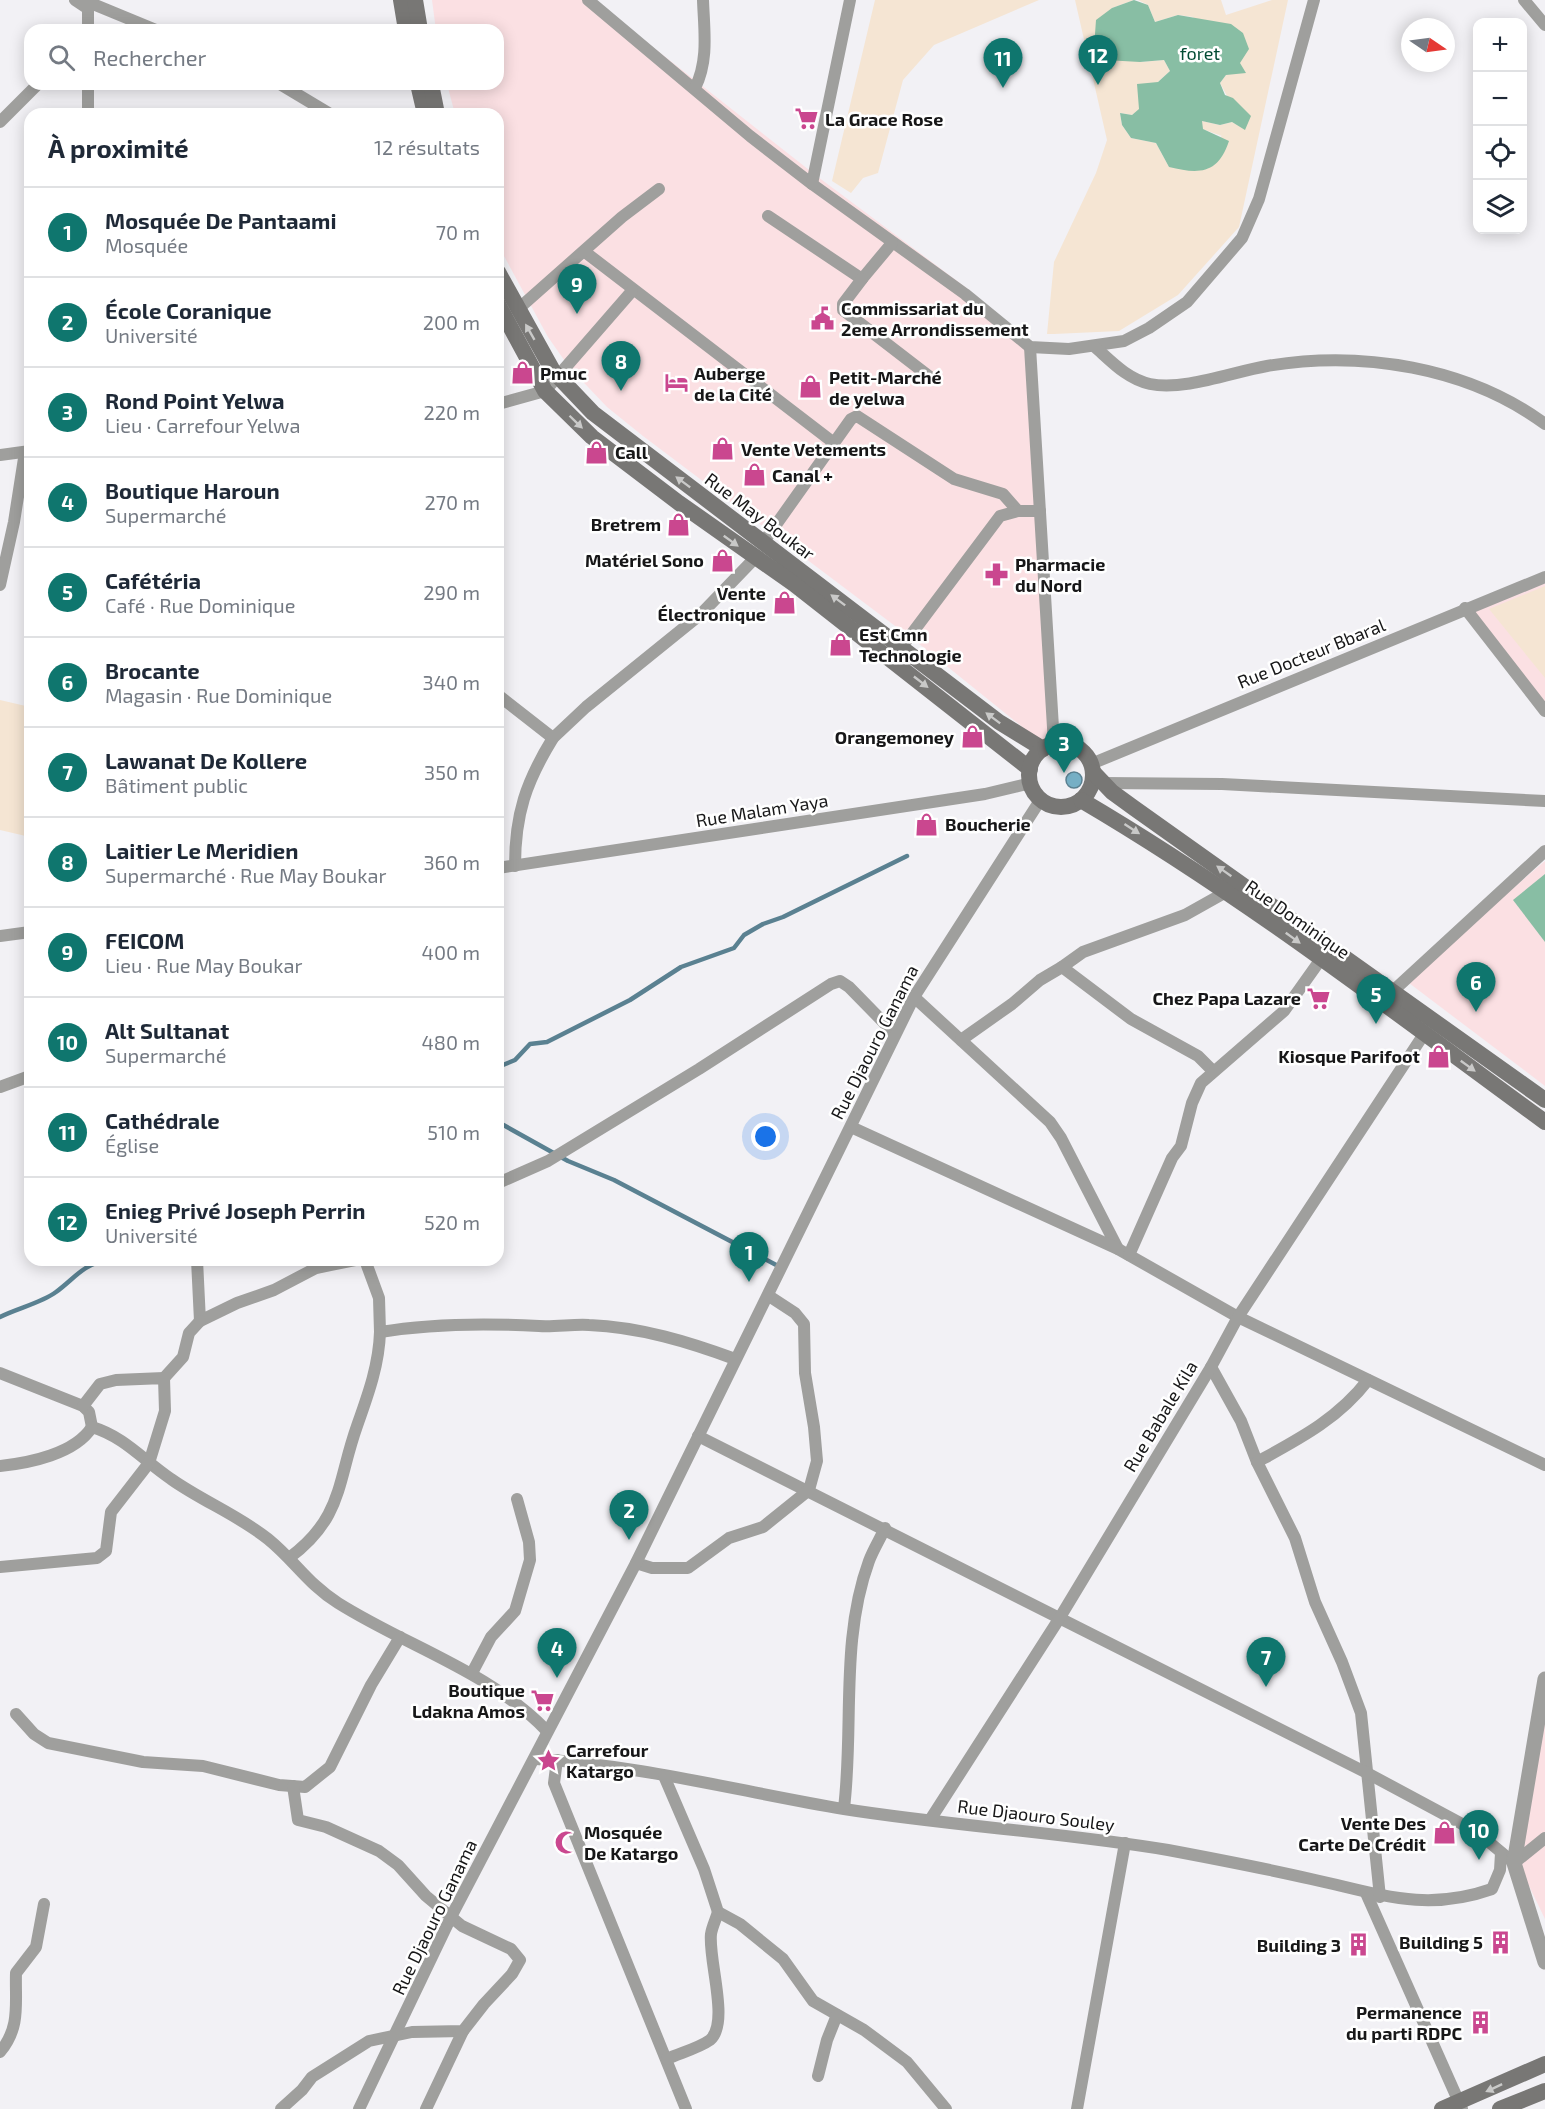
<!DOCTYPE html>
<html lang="fr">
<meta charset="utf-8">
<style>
body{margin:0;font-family:"Exo 2",sans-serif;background:#f2f2f3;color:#1f2937}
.controls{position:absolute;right:18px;top:18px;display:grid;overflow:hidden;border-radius:12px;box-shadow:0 3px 15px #0003}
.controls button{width:54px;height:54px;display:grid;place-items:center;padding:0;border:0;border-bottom:2px solid #e0e1e3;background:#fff;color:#1f2937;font:30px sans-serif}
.compass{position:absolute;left:1401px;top:18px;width:54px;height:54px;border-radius:50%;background:#fff;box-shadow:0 3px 15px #0003;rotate:103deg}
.you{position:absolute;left:766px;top:1137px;width:21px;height:21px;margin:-15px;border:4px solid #fff;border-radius:50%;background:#1a73e8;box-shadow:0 0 0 9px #1a73e833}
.badge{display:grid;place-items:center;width:39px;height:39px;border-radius:50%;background:#0f766e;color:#fff;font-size:20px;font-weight:700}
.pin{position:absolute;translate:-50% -50px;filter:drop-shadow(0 2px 3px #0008)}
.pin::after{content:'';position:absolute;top:32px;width:21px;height:18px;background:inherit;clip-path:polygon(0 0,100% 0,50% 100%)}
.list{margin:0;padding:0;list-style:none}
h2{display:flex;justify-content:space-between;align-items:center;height:78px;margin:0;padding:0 24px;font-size:26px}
h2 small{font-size:20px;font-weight:400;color:#747a83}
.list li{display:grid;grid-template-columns:39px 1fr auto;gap:18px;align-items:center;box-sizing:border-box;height:90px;padding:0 24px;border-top:2px solid #e0e1e3}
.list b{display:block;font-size:22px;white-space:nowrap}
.list p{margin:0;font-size:20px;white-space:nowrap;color:#747a83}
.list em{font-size:20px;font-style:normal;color:#747a83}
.icon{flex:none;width:33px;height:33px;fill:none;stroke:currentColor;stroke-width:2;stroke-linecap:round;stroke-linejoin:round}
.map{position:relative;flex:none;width:1545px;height:2109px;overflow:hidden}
.search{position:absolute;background:#fff;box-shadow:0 3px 15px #0003;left:24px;top:24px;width:480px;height:66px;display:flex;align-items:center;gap:15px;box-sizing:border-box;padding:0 21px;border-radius:18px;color:#747a83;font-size:22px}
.panel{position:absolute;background:#fff;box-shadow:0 3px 15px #0003;left:24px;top:108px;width:480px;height:1158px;border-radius:18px}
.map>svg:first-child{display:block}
.commercial{fill:#fbe0e3}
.education{fill:#f5e5d3}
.forest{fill:#88bea4}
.water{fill:#76afc5;stroke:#5a8191;stroke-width:1.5}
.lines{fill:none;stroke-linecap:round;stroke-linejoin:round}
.stream{stroke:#5a8191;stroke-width:4.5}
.minor{stroke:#9f9f9d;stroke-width:12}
.tertiary{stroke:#9f9f9d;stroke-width:15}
.secondary{stroke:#787775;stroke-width:16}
.oneway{fill:#c9c9c8}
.labels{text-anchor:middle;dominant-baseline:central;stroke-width:5;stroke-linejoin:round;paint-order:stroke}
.park-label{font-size:18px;fill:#034c34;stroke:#fff}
.poi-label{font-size:18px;font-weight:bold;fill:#171718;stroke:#fff;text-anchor:start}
.street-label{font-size:18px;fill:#171718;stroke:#fff}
</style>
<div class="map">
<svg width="1545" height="2109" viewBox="0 0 1545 2109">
<rect width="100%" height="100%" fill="#f2f1f5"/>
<g class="commercial">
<polygon points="432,0 593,0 818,177 968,289 1031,346 1054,737 1041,742 923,647 643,436 607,407 569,367 548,337 498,245 498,114 455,114 447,84 498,84 498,30 436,30"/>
<polygon points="1545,579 1545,703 1472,609"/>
<polygon points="1545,861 1545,1086 1405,980"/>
<polygon points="1545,1679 1545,1919 1519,1865"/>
</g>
<g class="education">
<polygon points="875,0 1039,0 934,45 903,80 878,173 863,178 851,193 832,181"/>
<polygon points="1075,0 1134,0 1112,8 1140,62 1164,60 1170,71 1158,82 1139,110 1132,115 1120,113 1122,125 1131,138 1156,143 1169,167 1222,136 1202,129 1202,121 1220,125 1232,122 1245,129 1220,83 1226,75 1193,17 1178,15 1155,22 1148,5 1138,0 1221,0 1226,15 1272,0 1288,0 1239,227 1178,295 1119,331 1054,334 1047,334 1054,262 1096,173 1107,140"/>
<polygon points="1545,586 1545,678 1489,609"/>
<polygon points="0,700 30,707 30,837 0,830"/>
</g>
<g class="forest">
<path d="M1134,0L1148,5L1155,22L1178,15L1231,24L1243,33L1249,49L1240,63L1246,73L1226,75L1220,83L1225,95L1233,98L1251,116L1245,130L1232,122L1220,125L1202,121L1203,129L1229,141C1218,175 1198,174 1169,167L1156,143L1131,138L1122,125L1120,113L1132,115L1139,109L1137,84L1158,82L1170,71L1164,60L1140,62L1105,60L1094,48L1096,20L1112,8Z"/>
<polygon points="1545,874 1545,942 1513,900"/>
</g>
<circle class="water" cx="1074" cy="780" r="8"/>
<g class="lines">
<g class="stream">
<polyline points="498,1067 515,1060 530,1044 547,1042 630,1000 681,967 734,948 744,935 763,924 783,917 907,856"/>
<polyline points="498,1122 568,1161 614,1180 780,1267"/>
<path d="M0,1317C18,1308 41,1303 56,1292C74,1279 83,1264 107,1260"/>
</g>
<g class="minor">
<polyline points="75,0 87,8"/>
<polyline points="588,0 750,136 812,184 965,294 1030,347 1069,349 1124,341 1149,328 1187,302 1242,238 1259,199 1314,0"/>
<polyline points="1524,0 1545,25"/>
<polyline points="88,2 156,30"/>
<polyline points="88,30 88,0"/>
<polyline points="88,84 88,114"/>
<polyline points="280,84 330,114"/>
<path d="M695,88C709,60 704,30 703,0"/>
<polyline points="0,122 38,84"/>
<polyline points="812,184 850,0"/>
<polyline points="768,216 862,279 892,243"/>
<polyline points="585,252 834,443"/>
<polyline points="862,279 843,304 843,310 930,377"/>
<polyline points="517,310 622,217 659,189"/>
<path d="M1094,346C1111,361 1127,379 1150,384C1184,391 1232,372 1267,366C1361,350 1468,367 1545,424"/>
<polyline points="1030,347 1054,744"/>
<polyline points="498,404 545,391 632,291"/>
<polyline points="0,455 30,451"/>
<polyline points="763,543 851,419 857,416 954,479 1003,494 1018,511"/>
<polyline points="0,585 14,522 25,452"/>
<polyline points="1465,608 1545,711"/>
<polyline points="901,648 1000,516 1018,511 1040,511"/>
<path d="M498,695L553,738C526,782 515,814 515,866"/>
<polyline points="553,738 586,707 701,614 755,558"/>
<polyline points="1091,764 1545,577"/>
<polyline points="1103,783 1222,784 1545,801"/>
<polyline points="498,868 985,794 1031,783"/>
<polyline points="0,936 30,932"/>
<polyline points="1393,991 1545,851"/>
<polyline points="914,997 1050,1122 1061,1138 1118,1249"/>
<polyline points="961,1040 1012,1004 1040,980 1062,967"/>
<polyline points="1213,1071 1198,1056 1131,1019 1062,967 1083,952 1185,915 1226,892"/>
<polyline points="0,1087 30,1076"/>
<polyline points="851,1127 1118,1249 1238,1317 1545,1465"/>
<polyline points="498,1183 548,1161 699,1069 831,984 840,981 849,987 895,1034"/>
<polyline points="1129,1255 1172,1158 1181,1146 1192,1103 1201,1083 1284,1011 1321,959"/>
<polyline points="197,1260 200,1321 237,1303 274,1290 316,1268 355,1260"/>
<path d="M365,1260L379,1298L380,1332C434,1323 485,1323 539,1326C556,1327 573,1324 589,1325C640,1327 689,1342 735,1359"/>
<polyline points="1211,1367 1241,1421 1257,1462 1295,1538 1315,1602 1342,1662 1361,1713 1380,1897"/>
<path d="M0,1373L83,1406L89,1412L92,1427C125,1437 144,1461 171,1479C202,1501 238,1515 268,1539C295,1561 308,1584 338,1603C408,1647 489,1671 547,1731"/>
<polyline points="164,1378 183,1357 189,1333 200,1321"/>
<polyline points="698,1436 1367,1773 1477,1832 1514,1863 1545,1838"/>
<path d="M1257,1462C1299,1439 1338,1419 1368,1380"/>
<path d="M0,1466C29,1463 75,1454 92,1427"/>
<path d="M289,1558C343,1518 337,1482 357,1426C368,1395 379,1365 380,1332"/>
<polyline points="636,1563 652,1568 688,1568 729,1538 763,1527 809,1490 817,1461 814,1427 805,1373 804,1324 795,1313 769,1296"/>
<polyline points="0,1567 97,1558 106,1551 111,1512 149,1463 165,1411 164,1378 116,1380 100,1384 83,1406"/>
<polyline points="472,1673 491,1637 515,1611 530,1560 529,1542 517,1499"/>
<polyline points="16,1714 34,1734 48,1743 143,1762 203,1766 279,1785 305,1787 330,1767 371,1685 400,1637"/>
<path d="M536,1759C640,1765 742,1792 844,1809C951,1826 1060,1832 1168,1850C1216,1859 1263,1868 1311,1879C1377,1893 1424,1913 1492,1889L1500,1870L1501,1853"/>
<polyline points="557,1760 554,1783 686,2109"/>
<polyline points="664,1776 704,1869 718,1912 740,1924 783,1959 813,2001 864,2030 907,2062 946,2109"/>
<path d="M844,1808C854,1727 840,1640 869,1561C873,1550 880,1539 885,1528"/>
<polyline points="930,1820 1059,1619 1211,1367 1238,1317 1424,1034"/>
<polyline points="1366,1893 1462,2109"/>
<path d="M0,2052C21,2027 15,2003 16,1973L36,1947L44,1904"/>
<path d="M667,2059C680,2053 699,2048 710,2040C730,2023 708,1960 711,1934C712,1927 716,1919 718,1912"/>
<polyline points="818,2076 827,2040 837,2015"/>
<polyline points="281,2109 302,2090 312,2077 369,2041 412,2032 463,2031 484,2004 512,1974 520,1960 511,1949 462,1926 426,1896 398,1865 379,1851 326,1827 298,1820 293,1786"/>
<polyline points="359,2109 452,1915 636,1563 914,997 1041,799"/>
<polyline points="426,2109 463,2031"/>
<polyline points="1077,2109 1125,1843"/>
</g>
<polyline class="tertiary" points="1545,1679 1514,1863 1545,1962"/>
<g class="secondary">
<polyline points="401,0 406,30"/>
<polyline points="415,0 420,30"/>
<polyline points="418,84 425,114"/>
<polyline points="431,84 437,114"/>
<polyline points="498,272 553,371 593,413 999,722 1043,749"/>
<polyline points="498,304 545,391 592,437 679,503 794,584 1030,769"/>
<circle cx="1061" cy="775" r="32"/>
<polyline points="1093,772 1112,792 1134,808 1545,1100"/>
<path d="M1081,800C1243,895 1393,1011 1545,1122"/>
<polyline points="1442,2109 1545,2064"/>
<polyline points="1500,2109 1545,2091"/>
</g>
</g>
<defs><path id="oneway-solid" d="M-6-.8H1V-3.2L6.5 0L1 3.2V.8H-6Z" transform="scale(1.5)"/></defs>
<g class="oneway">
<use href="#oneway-solid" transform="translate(530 332) rotate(-120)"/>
<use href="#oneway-solid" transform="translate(576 422) rotate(44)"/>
<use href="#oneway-solid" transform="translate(683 482) rotate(-143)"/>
<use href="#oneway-solid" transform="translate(731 541) rotate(36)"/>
<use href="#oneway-solid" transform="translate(838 600) rotate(-143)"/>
<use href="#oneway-solid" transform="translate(921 682) rotate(38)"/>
<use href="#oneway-solid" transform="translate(993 718) rotate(-143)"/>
<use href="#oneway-solid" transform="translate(1132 829) rotate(33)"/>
<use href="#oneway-solid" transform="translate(1224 871) rotate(-145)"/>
<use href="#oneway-solid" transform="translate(1293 938) rotate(36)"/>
<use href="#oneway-solid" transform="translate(1468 1066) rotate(36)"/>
<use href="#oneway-solid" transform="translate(1494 2088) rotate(155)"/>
</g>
<defs>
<symbol id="supermarket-bare" viewBox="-9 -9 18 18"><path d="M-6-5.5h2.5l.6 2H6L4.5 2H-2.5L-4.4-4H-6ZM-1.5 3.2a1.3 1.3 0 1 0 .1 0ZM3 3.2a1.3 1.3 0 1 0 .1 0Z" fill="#ca478f" stroke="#fff" stroke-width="2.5" paint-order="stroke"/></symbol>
<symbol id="civic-bare" viewBox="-9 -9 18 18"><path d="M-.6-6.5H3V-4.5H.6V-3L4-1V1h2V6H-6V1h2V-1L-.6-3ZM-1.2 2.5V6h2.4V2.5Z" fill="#ca478f" stroke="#fff" stroke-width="2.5" paint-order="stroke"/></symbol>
<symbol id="shop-bare" viewBox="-9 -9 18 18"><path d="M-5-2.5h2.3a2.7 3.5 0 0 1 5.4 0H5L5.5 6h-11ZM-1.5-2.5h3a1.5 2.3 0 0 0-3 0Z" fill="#ca478f" stroke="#fff" stroke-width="2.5" paint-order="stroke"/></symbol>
<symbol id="hotel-bare" viewBox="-9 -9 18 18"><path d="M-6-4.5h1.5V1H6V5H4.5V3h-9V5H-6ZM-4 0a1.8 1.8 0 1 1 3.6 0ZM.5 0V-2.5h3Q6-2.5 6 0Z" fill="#ca478f" stroke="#fff" stroke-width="2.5" paint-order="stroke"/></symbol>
<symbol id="pharmacy-bare" viewBox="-9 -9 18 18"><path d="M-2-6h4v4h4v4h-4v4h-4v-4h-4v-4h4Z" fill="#ca478f" stroke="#fff" stroke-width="2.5" paint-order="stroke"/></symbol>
<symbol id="sight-bare" viewBox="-9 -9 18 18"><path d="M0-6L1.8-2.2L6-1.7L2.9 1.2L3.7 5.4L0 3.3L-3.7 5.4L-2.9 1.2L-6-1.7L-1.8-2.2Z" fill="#ca478f" stroke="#fff" stroke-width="2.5" paint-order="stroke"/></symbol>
<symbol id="mosque-bare" viewBox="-9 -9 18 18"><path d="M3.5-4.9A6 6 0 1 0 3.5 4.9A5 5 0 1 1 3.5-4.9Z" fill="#ca478f" stroke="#fff" stroke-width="2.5" paint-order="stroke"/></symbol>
<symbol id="building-bare" viewBox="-9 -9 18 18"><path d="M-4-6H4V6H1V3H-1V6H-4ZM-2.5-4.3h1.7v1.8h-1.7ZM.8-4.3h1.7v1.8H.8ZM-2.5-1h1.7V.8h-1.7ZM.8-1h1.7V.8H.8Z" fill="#ca478f" stroke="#fff" stroke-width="2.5" paint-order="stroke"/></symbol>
</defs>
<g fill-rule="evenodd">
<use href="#supermarket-bare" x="790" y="102" width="33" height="33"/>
<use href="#civic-bare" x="806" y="302" width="33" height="33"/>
<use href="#shop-bare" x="506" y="356" width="33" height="33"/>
<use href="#hotel-bare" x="660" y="366" width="33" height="33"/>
<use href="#shop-bare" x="794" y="370" width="33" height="33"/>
<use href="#shop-bare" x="706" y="432" width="33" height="33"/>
<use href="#shop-bare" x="580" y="436" width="33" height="33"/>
<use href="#shop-bare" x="738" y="458" width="33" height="33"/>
<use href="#shop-bare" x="662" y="508" width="33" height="33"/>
<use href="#shop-bare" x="706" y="544" width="33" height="33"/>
<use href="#pharmacy-bare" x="980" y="558" width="33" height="33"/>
<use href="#shop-bare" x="768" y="586" width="33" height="33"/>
<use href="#shop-bare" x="824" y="628" width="33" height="33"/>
<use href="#shop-bare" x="956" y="720" width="33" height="33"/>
<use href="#shop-bare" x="910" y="808" width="33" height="33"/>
<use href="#supermarket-bare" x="1302" y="982" width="33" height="33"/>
<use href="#shop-bare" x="1422" y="1040" width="33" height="33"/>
<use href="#supermarket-bare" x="526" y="1684" width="33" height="33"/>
<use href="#sight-bare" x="532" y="1744" width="33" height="33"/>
<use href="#shop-bare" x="1428" y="1816" width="33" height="33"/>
<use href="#mosque-bare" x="550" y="1826" width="33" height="33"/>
<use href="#building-bare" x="1484" y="1926" width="33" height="33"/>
<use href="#building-bare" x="1342" y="1928" width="33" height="33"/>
<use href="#building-bare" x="1464" y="2006" width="33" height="33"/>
</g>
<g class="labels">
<g class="park-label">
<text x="1200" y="53">foret</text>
</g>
<g class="poi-label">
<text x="825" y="119">La Grace Rose</text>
<text x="841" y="308">Commissariat du<tspan x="841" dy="21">2eme Arrondissement</tspan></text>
<text x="540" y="373">Pmuc</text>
<text x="694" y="373">Auberge<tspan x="694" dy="21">de la Cité</tspan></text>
<text x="829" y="377">Petit-Marché<tspan x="829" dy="21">de yelwa</tspan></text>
<text x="741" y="449">Vente Vetements</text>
<text x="615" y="452">Call</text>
<text x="772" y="475">Canal +</text>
<text x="661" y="524" text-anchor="end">Bretrem</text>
<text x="704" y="560" text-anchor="end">Matériel Sono</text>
<text x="1015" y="564">Pharmacie<tspan x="1015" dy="21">du Nord</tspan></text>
<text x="766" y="593" text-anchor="end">Vente<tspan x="766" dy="21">Électronique</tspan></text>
<text x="859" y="634">Est Cmn<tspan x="859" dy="21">Technologie</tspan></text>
<text x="954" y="737" text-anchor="end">Orangemoney</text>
<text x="945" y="824">Boucherie</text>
<text x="1301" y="998" text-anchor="end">Chez Papa Lazare</text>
<text x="1420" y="1056" text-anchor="end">Kiosque Parifoot</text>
<text x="525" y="1690" text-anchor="end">Boutique<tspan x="525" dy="21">Ldakna Amos</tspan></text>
<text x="566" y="1750">Carrefour<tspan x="566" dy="21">Katargo</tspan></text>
<text x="1426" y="1823" text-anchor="end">Vente Des<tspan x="1426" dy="21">Carte De Crédit</tspan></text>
<text x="584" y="1832">Mosquée<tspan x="584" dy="21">De Katargo</tspan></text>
<text x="1483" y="1942" text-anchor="end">Building 5</text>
<text x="1341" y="1945" text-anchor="end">Building 3</text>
<text x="1462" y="2012" text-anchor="end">Permanence<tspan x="1462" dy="21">du parti RDPC</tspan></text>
</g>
<g class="street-label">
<text transform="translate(760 516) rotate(37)">Rue May Boukar</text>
<text transform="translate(1311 653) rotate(-22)">Rue Docteur Bbaral</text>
<text transform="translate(762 810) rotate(-9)">Rue Malam Yaya</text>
<text transform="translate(1298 919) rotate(35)">Rue Dominique</text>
<text transform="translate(874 1042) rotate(-63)">Rue Djaouro Ganama</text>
<text transform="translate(1160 1416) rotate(-59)">Rue Babale Kila</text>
<text transform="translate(1036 1815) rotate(7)">Rue Djaouro Souley</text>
<text transform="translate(434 1917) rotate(-64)">Rue Djaouro Ganama</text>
</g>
</g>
</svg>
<div class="controls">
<button>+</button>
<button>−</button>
<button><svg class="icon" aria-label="locate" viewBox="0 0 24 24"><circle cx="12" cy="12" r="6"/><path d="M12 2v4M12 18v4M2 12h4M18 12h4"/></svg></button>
<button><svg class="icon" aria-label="layers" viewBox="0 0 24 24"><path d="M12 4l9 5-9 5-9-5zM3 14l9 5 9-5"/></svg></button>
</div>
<svg class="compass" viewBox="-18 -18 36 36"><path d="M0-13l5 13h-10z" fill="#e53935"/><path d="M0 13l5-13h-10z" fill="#747a83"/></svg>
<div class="you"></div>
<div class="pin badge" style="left:749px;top:1282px">1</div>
<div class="pin badge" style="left:629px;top:1540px">2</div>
<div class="pin badge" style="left:1064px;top:773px">3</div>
<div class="pin badge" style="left:557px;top:1678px">4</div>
<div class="pin badge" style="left:1376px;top:1024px">5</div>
<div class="pin badge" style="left:1476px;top:1012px">6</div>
<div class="pin badge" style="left:1266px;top:1687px">7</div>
<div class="pin badge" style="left:621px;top:391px">8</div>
<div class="pin badge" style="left:577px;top:314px">9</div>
<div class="pin badge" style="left:1479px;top:1860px">10</div>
<div class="pin badge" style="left:1003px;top:88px">11</div>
<div class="pin badge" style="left:1098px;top:85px">12</div>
<div class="search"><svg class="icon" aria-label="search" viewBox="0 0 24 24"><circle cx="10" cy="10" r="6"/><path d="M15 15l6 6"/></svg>Rechercher</div>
<section class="panel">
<h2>À proximité<small>12 résultats</small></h2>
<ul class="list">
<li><span class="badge">1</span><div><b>Mosquée De Pantaami</b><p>Mosquée</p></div><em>70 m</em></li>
<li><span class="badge">2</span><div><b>École Coranique</b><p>Université</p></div><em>200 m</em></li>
<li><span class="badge">3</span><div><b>Rond Point Yelwa</b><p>Lieu · Carrefour Yelwa</p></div><em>220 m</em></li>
<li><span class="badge">4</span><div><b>Boutique Haroun</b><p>Supermarché</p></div><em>270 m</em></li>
<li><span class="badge">5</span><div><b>Cafétéria</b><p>Café · Rue Dominique</p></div><em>290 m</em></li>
<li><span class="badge">6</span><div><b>Brocante</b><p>Magasin · Rue Dominique</p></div><em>340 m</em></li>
<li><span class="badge">7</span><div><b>Lawanat De Kollere</b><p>Bâtiment public</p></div><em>350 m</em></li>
<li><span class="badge">8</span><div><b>Laitier Le Meridien</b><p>Supermarché · Rue May Boukar</p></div><em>360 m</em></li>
<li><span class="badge">9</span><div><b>FEICOM</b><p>Lieu · Rue May Boukar</p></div><em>400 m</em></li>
<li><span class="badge">10</span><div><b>Alt Sultanat</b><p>Supermarché</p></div><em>480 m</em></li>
<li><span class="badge">11</span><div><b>Cathédrale</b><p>Église</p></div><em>510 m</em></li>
<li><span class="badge">12</span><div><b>Enieg Privé Joseph Perrin</b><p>Université</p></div><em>520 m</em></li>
</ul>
</section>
</div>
